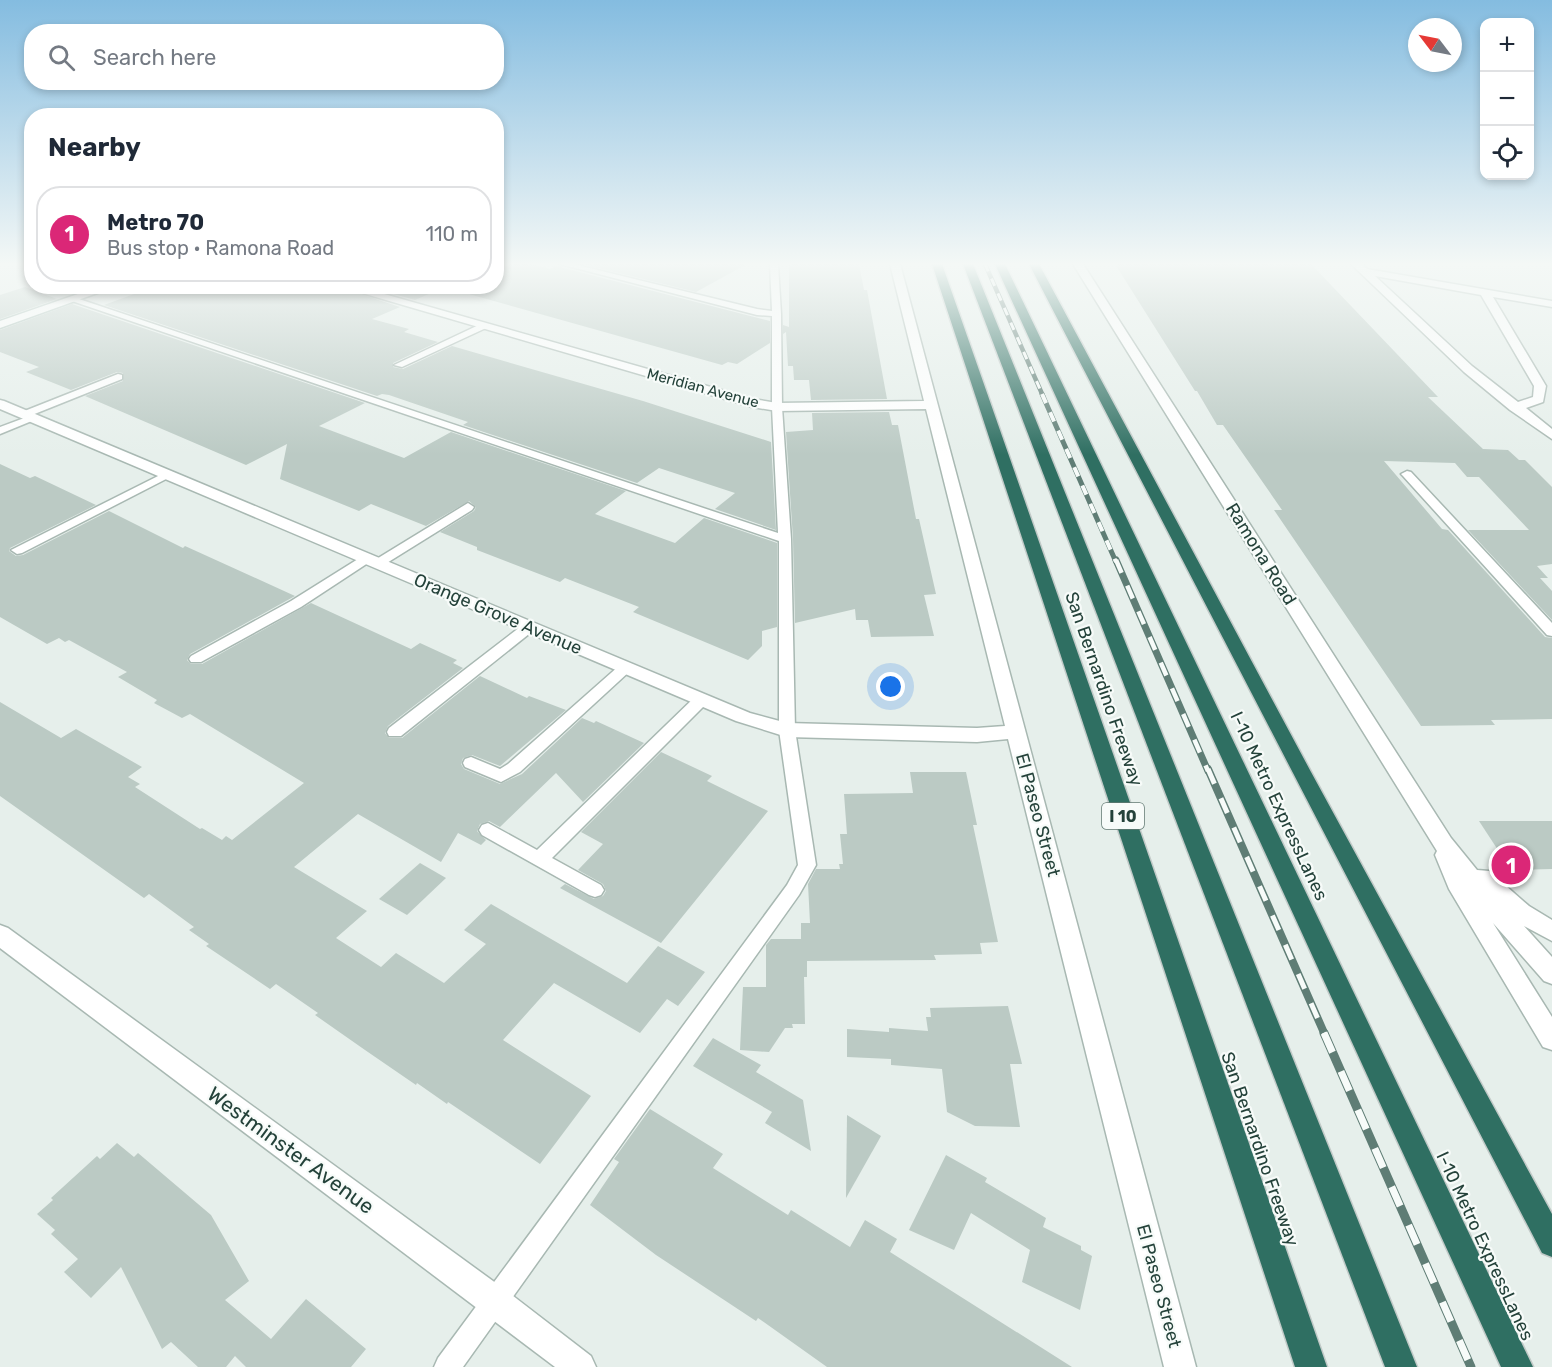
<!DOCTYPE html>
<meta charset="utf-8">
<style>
body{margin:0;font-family:Rubik,sans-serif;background:#f2f2f3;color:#1f2937}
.controls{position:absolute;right:18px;top:18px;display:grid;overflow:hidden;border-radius:12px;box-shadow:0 3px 9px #0003}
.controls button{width:54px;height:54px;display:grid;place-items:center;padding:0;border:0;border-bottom:2px solid #e0e1e3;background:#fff;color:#1f2937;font:30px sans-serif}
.compass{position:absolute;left:1408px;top:18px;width:54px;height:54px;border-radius:50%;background:#fff;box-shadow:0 3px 9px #0003;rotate:302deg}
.you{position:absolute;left:891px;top:687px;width:21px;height:21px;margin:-15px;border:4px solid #fff;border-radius:50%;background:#1a73e8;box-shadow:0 0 0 9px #1a73e833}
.badge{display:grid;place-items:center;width:39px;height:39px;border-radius:50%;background:#db2777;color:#fff;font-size:20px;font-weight:700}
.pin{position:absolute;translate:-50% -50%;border:3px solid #fff;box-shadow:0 2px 6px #0006}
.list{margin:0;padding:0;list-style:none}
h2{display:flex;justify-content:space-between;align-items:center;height:78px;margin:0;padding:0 24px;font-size:26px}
h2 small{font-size:20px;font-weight:400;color:#747a83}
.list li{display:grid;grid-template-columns:39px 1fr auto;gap:18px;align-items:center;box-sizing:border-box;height:96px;margin:0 12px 12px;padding:0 12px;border:2px solid #e0e1e3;border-radius:24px}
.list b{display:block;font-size:22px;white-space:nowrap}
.list p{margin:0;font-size:20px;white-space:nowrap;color:#747a83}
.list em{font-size:20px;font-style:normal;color:#747a83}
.icon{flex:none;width:33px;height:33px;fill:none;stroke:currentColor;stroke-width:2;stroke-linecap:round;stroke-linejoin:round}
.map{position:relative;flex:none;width:1552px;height:1367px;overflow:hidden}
.search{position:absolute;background:#fff;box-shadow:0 3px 9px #0003;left:24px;top:24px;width:480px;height:66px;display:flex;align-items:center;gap:15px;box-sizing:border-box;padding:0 21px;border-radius:24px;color:#747a83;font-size:22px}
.panel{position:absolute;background:#fff;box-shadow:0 3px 9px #0003;left:24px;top:108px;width:480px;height:186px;border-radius:24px}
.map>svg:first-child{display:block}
.building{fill:#bbcac4}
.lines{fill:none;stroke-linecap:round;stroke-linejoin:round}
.lane-casing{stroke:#a8b8b2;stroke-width:3}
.street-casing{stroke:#a8b8b2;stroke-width:3}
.secondary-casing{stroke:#a4bbb3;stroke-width:3}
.highway-casing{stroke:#c2cac8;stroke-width:3}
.lane{fill:#fff;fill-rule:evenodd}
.street{fill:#fff;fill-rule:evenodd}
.secondary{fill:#fff;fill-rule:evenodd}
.highway{fill:#2f6f62;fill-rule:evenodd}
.rail-far4-casing{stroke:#5f7d75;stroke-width:4.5}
.rail-far3-casing{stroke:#5f7d75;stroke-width:5}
.rail-far2-casing{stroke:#5f7d75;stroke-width:7}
.rail-far1-casing{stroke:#5f7d75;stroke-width:8}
.rail-casing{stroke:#5f7d75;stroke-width:9}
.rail-far4{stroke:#f7fbf9;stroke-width:3;stroke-dasharray:8;stroke-linecap:butt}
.rail-far3{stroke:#f7fbf9;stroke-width:4;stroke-dasharray:10;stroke-linecap:butt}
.rail-far2{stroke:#f7fbf9;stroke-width:4.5;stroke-dasharray:14;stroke-linecap:butt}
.rail-far1{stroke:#f7fbf9;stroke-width:5;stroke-dasharray:16;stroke-linecap:butt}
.rail{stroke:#f7fbf9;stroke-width:7;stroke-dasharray:21;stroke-linecap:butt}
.labels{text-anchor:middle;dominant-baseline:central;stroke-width:4.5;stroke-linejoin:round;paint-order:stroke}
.far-street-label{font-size:15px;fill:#24423a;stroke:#f7fbf9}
.shield{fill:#f7fbf9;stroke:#637a73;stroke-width:1.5}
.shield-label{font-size:16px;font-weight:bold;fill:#24423a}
.street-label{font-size:18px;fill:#24423a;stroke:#f7fbf9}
.near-street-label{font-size:21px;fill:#24423a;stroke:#f7fbf9}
</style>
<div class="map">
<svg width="1552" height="1367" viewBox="0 0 1552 1367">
<rect width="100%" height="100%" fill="#e6efeb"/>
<g class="building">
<polygon points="511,264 531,264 550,269 556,266 770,321 770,343 737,364 728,362 722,365 451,289 457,286 496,286 496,270"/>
<polygon points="582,264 747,264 696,292"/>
<polygon points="789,264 859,264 864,290 867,290 887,399 811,400 809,380 794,380 793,366 788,366 786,332 783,334 783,325 789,327"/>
<polygon points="1115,264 1311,264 1438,397 1428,397 1483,449 1508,450 1519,460 1525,460 1552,487 1552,564 1537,566 1548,578 1540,578 1552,591 1552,620 1468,530 1529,530 1479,477 1467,477 1455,463 1384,461 1442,529 1448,530 1545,637 1552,638 1552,719 1491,720 1495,725 1421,726 1274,510 1282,510 1223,425 1217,425 1197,391 1195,391"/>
<polygon points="156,286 336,286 400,307 372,319 409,329 404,332 438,342 393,363 393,367 403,369 452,346 643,401 771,442 776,530 715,509 735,493 659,468 637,483 463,425 468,422 389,395 382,394 377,396 104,305"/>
<polygon points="366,286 447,286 415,300"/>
<polygon points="25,287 57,299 0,319 0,295"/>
<polygon points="72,304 365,403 319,426 404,458 451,432 626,491 595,514 675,543 704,518 777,543 777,627 762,631 762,646 748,660 633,612 639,607 565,578 560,582 477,550 477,547 440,532 474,511 476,507 469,501 426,526 371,504 359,511 280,479 287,444 246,465 85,396 123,381 123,373 117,372 71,390 26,372 39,367 0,352 0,330"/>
<polygon points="889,412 892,425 898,425 916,519 919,519 936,594 924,595 934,636 871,637 868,620 856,620 855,609 795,623 793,539 786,432 813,430 812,413"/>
<polygon points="0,464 30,478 35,476 96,505 10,548 9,551 16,556 23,555 109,511 183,548 185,546 295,596 190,654 187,660 191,664 202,664 311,603 411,649 420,643 457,660 453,663 463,668 388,726 385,733 389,738 402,738 480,676 527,698 529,696 566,710 500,766 472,755 463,758 461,764 464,769 500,784 522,774 582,718 594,723 596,721 644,743 583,802 556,773 500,827 489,821 480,824 477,831 486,840 481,845 458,833 441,862 358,814 294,867 367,911 336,938 381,967 396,953 444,983 486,944 464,930 491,904 627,983 658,946 705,972 678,1006 667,999 640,1033 554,983 503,1040 591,1096 540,1164 448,1102 447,1104 417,1083 416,1085 365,1050 315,1015 318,1013 276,984 270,989 206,946 209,944 189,930 194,927 149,894 144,898 0,796 0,702 61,738 76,729 142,767 128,777 140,784 135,787 200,829 202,828 222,840 226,836 232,840 304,783 190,714 182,718 154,703 157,700 118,677 127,672 69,640 65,642 59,638 47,644 0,617"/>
<polygon points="661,752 712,776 707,781 768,811 661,943 560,888 565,884 594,899 603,896 606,891 603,884 578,870 603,844 581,832"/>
<polygon points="910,772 966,772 977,825 973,825 998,942 980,943 982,954 934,955 936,960 807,961 807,977 804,977 805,1024 792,1024 793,1028 785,1028 769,1052 740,1050 743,987 766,987 766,945 771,939 801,939 801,923 810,923 808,884 816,869 840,869 839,864 843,864 840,834 847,834 844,794 913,793"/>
<polygon points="1479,821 1552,821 1552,869 1511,870"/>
<polygon points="420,863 446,878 407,915 379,899"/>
<polygon points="1008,1006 1022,1064 1010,1064 1020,1127 975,1126 947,1112 942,1069 891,1065 891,1059 847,1057 847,1029 889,1032 889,1028 928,1031 926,1017 931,1017 930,1008"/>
<polygon points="713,1038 761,1065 756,1072 803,1100 811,1151 765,1123 772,1112 693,1066"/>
<polygon points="650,1109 723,1154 713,1168 788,1215 791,1210 850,1247 865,1220 897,1239 890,1252 1072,1367 827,1367 758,1318 756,1321 656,1255 590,1205 619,1162 614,1159"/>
<polygon points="847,1115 881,1136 846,1198"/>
<polygon points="117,1143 134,1157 138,1153 211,1215 249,1281 225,1300 271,1339 306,1299 366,1349 351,1367 246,1367 235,1356 226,1367 198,1367 171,1342 162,1349 121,1267 91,1298 64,1272 78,1259 51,1234 55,1230 37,1214 53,1200 51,1198 97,1156 100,1159"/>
<polygon points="946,1155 987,1178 985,1182 1046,1218 1043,1227 1081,1246 1081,1250 1092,1256 1080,1310 1022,1282 1030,1250 971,1213 954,1250 909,1230"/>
</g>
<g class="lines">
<defs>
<g id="lane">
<polygon points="560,264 573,264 757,309 772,311 770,264 778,264 781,314 782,407 791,539 795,730 816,865 799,895 463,1367 434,1367 438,1358 787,885 798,865 779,730 779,541 69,300 76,298 778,533 772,407 772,316 757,315"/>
<polygon points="483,323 488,326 486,328 402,367 394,365"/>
<polygon points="118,374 122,375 122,379 32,415 39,418 0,434 0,427 27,417 22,416 22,412"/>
<polygon points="168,471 172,472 172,476 22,553 17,554 11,550"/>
<polygon points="1407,471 1411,472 1552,623 1552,636 1547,635 1403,476 1401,474"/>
<polygon points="468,503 474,507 472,510 382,566 377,567 370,563"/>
<polygon points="366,554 371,555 372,558 371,561 301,607 201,662 191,662 189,659 191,656 291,601"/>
<polygon points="529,623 536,627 534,630 401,736 389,736 387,732 389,728 524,624"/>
<polygon points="625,663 630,665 632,668 630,671 520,772 501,782 465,767 463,763 465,759 471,757 500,769 508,764 620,665"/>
<polygon points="701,695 709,700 706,704 552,858 601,885 604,890 601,895 595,897 589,895 482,835 479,830 482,825 488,823 537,850 696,696"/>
</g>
<g id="street">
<polygon points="890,264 900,264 1196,1367 1164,1367 1008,739 977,742 787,737 736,721 0,409 0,400 4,401 750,713 787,723 977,728 1005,726 926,409 777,411 752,407 338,286 356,286 753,399 777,403 924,401"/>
<polygon points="1073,264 1083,264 1451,838 1477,870 1489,871 1529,906 1552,920 1552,941 1524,926 1552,957 1552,984 1544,981 1493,923 1552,1017 1552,1050 1543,1047 1449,889 1435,855 1437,851"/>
<path d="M1351,264H1362L1367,269L1552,301V307L1493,297L1546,386L1543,402L1526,408L1552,429V439L1510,410L1464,372ZM1375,276L1481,295L1534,386L1533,397L1518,402L1472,366Z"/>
<polygon points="0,925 8,928 504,1289 591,1356 596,1367 555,1367 0,948"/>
</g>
<polygon id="secondary" points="101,286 117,286 0,328 0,321"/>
<g id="highway">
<polygon points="932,264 942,264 1327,1367 1295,1367"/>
<polygon points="963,264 973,264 1417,1367 1385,1367"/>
<polygon points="995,264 1005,264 1533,1367 1501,1367"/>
<polygon points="1029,264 1039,264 1311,772 1552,1214 1552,1257 1542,1253"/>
</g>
</defs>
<use href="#lane" class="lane-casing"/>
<use href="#street" class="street-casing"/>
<use href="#secondary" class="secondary-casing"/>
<use href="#highway" class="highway-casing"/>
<use href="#lane" class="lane"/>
<use href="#street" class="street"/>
<use href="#secondary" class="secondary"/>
<use href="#highway" class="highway"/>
<defs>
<polyline id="rail-far4" points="985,264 1043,396"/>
<polyline id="rail-far3" points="1042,394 1116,562"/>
<polyline id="rail-far2" points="1116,560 1208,771"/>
<polyline id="rail-far1" points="1208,769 1325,1035"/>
<polyline id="rail" points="1324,1033 1471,1367"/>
</defs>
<use href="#rail-far4" class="rail-far4-casing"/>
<use href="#rail-far3" class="rail-far3-casing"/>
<use href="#rail-far2" class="rail-far2-casing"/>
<use href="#rail-far1" class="rail-far1-casing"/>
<use href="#rail" class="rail-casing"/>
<use href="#rail-far4" class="rail-far4"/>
<use href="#rail-far3" class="rail-far3"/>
<use href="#rail-far2" class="rail-far2"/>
<use href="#rail-far1" class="rail-far1"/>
<use href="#rail" class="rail"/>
</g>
<linearGradient id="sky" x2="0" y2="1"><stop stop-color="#84bce0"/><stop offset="0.58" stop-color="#f4f8f6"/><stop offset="1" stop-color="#f4f8f6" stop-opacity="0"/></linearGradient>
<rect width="1552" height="455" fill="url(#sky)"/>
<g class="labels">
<g class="far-street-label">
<text transform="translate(703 388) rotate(15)">Meridian Avenue</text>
</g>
<rect class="shield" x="1102" y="803" width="42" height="26" rx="4.5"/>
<g class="shield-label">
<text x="1123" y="816">I 10</text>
</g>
<g class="street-label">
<text transform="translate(1261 554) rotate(58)">Ramona Road</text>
<text transform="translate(498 614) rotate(23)">Orange Grove Avenue</text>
<text transform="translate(1104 689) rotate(71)">San Bernardino Freeway</text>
<text transform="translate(1279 806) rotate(65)">I-10 Metro ExpressLanes</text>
<text transform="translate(1038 815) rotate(75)">El Paseo Street</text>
<text transform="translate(1260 1149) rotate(71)">San Bernardino Freeway</text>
<text transform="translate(1485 1246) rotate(65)">I-10 Metro ExpressLanes</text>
<text transform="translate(1159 1286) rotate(75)">El Paseo Street</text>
</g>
<g class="near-street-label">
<text transform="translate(291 1150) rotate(36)">Westminster Avenue</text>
</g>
</g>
</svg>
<div class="controls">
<button>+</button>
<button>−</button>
<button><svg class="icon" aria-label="locate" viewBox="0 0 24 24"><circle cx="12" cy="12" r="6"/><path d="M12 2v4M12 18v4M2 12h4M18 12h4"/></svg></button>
</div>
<svg class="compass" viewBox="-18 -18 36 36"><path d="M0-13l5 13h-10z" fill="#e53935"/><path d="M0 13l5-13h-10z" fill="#747a83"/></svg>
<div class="you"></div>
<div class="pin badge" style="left:1511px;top:865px">1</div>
<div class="search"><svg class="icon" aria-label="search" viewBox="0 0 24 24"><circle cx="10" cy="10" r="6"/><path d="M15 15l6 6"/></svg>Search here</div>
<section class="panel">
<h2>Nearby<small></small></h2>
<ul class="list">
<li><span class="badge">1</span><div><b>Metro 70</b><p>Bus stop · Ramona Road</p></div><em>110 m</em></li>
</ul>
</section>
</div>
